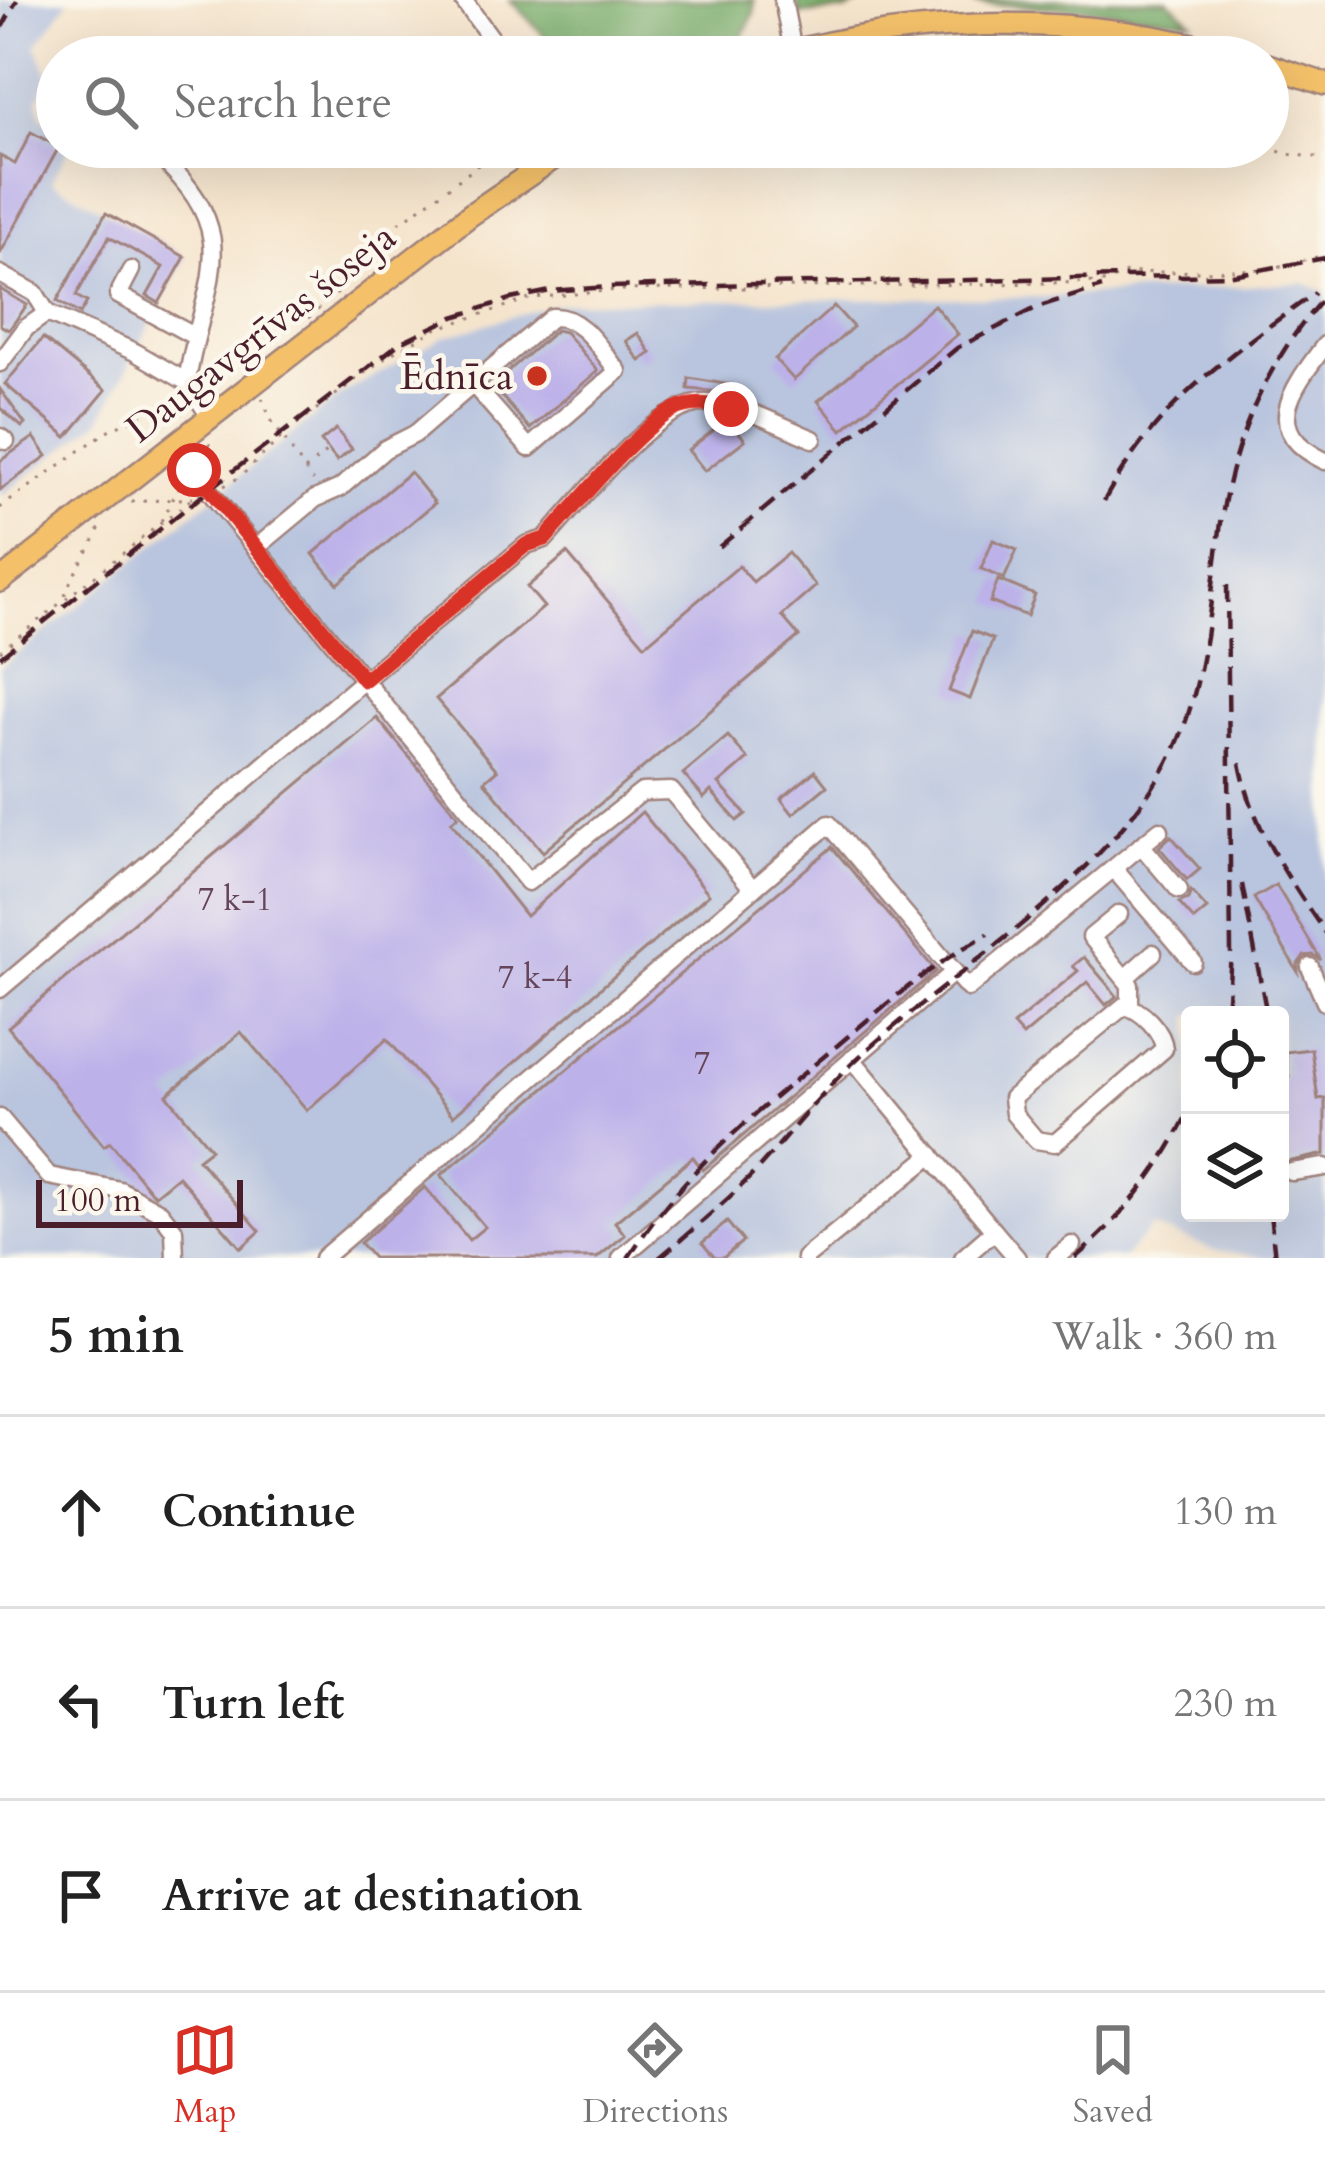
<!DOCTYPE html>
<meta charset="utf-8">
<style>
body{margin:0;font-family:Cardo,serif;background:#f2f2f2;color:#222}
.controls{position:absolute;right:36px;bottom:36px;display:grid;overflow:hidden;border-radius:12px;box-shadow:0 12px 48px #0002}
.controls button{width:108px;height:108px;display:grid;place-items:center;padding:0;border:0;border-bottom:3px solid #e0e0e0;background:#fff;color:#222;font:60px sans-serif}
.scale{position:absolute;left:36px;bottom:30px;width:207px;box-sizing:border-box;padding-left:12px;border:6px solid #4a1f2b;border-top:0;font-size:33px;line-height:42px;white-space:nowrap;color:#4a1f2b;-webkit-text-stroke:9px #fbf7ec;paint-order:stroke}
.stop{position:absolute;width:36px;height:36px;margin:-27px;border:9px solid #d93025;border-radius:50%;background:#fff}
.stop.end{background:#d93025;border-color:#fff;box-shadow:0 3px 12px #0008}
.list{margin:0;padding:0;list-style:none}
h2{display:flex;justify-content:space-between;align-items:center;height:156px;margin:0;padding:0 48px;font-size:51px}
h2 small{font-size:39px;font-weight:400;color:#767676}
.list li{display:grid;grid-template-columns:78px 1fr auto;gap:36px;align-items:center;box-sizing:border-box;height:192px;padding:0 48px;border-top:3px solid #e0e0e0}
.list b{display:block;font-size:45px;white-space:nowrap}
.list em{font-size:39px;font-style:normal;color:#767676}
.icon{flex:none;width:66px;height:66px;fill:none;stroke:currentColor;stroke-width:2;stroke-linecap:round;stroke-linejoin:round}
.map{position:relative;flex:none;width:1325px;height:1258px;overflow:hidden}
.search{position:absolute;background:#fff;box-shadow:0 12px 48px #0002;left:36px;right:36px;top:36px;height:132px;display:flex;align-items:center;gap:30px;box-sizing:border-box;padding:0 42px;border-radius:66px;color:#767676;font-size:45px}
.sheet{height:732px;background:#fff}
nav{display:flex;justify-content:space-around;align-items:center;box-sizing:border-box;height:168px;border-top:3px solid #e0e0e0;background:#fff;font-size:33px;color:#767676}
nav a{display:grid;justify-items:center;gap:6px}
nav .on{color:#d93025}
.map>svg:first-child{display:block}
.industrial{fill:#b9c5de;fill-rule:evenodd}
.forest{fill:#75aa66;stroke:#606448;stroke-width:3}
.building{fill:#bcb1e9}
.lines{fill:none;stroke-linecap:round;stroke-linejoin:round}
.minor-casing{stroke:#a0827c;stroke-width:21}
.major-casing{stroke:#a0827c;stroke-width:26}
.path{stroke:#a0827c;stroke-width:3;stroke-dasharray:3 9;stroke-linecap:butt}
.minor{stroke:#fff;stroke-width:16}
.major{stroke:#f4c16a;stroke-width:21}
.rail{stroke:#4a1f2b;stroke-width:4.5;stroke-dasharray:18 9;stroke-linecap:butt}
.route{stroke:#d93025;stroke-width:15}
.poi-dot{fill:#c8321e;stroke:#fbf7ec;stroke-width:4.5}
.labels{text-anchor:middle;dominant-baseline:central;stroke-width:9;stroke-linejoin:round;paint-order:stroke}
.number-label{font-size:33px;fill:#66445a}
.street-label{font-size:39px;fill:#4a1f2b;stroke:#fbf7ec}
.poi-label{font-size:39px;fill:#4a1f2b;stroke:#fbf7ec;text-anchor:end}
</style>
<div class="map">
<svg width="1325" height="1258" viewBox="0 0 1325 1258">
<rect width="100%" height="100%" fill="#fbf7ec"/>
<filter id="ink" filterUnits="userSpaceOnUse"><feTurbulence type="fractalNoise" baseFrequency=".00833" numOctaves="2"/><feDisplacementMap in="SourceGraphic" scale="24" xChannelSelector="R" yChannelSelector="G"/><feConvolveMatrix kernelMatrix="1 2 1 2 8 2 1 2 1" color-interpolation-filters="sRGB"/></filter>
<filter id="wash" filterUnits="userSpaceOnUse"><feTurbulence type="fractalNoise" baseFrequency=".004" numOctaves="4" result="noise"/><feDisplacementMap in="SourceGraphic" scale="48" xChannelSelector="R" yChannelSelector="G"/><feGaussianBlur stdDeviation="2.7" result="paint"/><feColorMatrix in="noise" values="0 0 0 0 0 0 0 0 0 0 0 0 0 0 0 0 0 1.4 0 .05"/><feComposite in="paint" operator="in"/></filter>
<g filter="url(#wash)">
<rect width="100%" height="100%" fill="#f5e4cc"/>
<g class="industrial">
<polygon points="0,0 69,0 36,46 50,78 38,99 41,117 57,124 57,147 70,147 51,181 185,257 100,421 0,496"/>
<path d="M1304,283L1325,292V1258H1266L1211,1249L1153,1226L1123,1258H0V668L341,395L443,337L548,306L572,302L1047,297ZM1190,1015H1280V1213H1190Z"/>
</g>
<g class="forest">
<polygon points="510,0 754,0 754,14 739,43 708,42 680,57 552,57 542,33"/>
<polygon points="797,0 867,0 846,11 799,14"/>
<polygon points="969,0 1168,0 1192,21 1089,9 975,4"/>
</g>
<g id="blocks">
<g class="building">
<polygon points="31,132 59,147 0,254 0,156 15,164"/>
<polygon points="1043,147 1084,147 1083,159 1043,155"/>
<polygon points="106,213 185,257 159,303 147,296 163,267 109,237 76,296 87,302 80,314 57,301"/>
<polygon points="0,289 27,305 9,330 0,325"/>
<polygon points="934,305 958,334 842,430 818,401"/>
<polygon points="834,306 853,327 794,380 775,359"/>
<polygon points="556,330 565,332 598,371 530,429 492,385"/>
<polygon points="638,333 651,353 640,361 626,341"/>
<polygon points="43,338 106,390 67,437 5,384"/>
<polygon points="689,378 731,385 729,393 688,389"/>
<polygon points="0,389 25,424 22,427 0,408"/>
<polygon points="728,419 745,440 705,471 688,450"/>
<polygon points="336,429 352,449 337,461 321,441"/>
<polygon points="34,437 47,456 0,490 0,461"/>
<polygon points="410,472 435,503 338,584 313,554"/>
<polygon points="993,540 1017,550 1004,579 981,569"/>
<polygon points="567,553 645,645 739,566 753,582 788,553 816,586 782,616 799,636 543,852 484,781 497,770 436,699 544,607 527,587"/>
<polygon points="998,580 1035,595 1027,616 990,602"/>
<polygon points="972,631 993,639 970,699 949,691"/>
<polygon points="377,718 458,816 451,822 526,916 642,812 709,894 453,1116 387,1039 307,1110 241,1032 167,1095 211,1149 198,1159 260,1231 241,1248 178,1176 155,1195 151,1192 110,1142 104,1146 8,1027"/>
<polygon points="728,736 748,759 719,784 746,814 737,821 711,791 704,798 683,774"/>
<polygon points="815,771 827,786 793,814 781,799"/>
<polygon points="1171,836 1200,869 1187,880 1159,847"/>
<polygon points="832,847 936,971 703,1170 693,1157 615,1222 625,1235 597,1258 373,1258 360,1243 425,1187 469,1240 485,1227 441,1175"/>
<polygon points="1276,885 1321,960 1313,955 1304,956 1298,964 1298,972 1254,898"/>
<polygon points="1191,891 1207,909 1194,920 1179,903 1188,899"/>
<polygon points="1084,957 1117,996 1106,1005 1087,982 1023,1036 1013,1025 1078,971 1073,966"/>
<polygon points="1311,1049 1318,1099 1325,1098 1325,1154 1283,1163 1280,1078 1289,1077 1285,1052"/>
<polygon points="727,1222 743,1241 723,1258 715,1258 702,1243"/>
</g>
</g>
</g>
<g filter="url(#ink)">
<use href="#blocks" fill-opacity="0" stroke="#a0827c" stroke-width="3"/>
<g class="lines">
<defs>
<g id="minor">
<polyline points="463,0 505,57"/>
<polyline points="783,0 793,51"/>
<path d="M161,158C249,238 201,285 187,382"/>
<polyline points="131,270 118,295 194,336"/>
<polyline points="0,274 35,293 47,313"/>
<path d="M1325,345C1292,389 1259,430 1325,461"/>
<polyline points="0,363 26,328 47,313 135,352 187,382 211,418"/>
<polyline points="0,437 6,441"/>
<path d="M173,447L364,680L526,545L545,539C580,502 655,401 706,403C742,404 781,426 813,439"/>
<path d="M256,548L315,499L340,488L385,449L415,434L473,384L529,448L618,371C601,351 582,315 552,317L473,384"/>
<polyline points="1141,845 1179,890"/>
<polyline points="1114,869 1193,962"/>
<polyline points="1119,914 1091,937 1130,985 1130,1006"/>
<polyline points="1310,967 1325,1002"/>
<polyline points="954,972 968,988 1160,830"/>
<polyline points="1125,978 1153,953"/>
<polyline points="0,989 364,680 528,882 642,792 671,791 753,889 829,824 954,972 621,1258"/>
<path d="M1124,1006C1142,1009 1163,1032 1164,1049L1055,1143L1036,1140L1014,1114L1012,1098Z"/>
<polyline points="852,1059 994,1231 963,1258"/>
<polyline points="0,1118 49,1176 120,1190 160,1212 174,1230 175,1258"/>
<polyline points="1292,1172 1325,1167"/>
<polyline points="994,1231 1017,1258"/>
<polyline points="323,1258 753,889"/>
<polyline points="805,1258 932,1155"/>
<polyline points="1056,1258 1072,1245"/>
</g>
<g id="major">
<path d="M771,57C925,14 1086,13 1240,57"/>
<polyline points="1268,65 1325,84"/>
<polyline points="0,581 470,215 570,147"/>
</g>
</defs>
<use href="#minor" class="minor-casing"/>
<use href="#major" class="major-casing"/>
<g class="path">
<polyline points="1267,147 1286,154 1325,158"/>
<polyline points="308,318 340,291 395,226 475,168 495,147"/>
<polyline points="262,398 271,420 313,481"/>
<polyline points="202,456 213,438"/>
<polyline points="305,470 326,452"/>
<polyline points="224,486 240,477 289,430 387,356 436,329 532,298 618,290 1108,282 1126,273 1269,269 1325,255"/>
<polyline points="131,502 193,498"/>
<polyline points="0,508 110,429 182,398"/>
<polyline points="161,521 182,482"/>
<path d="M65,595C73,570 92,550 101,524"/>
<polyline points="0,651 190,500"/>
</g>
<use href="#minor" class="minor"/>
<use href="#major" class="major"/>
<g class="rail">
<polyline points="0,31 17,0"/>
<path d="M1104,501C1156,404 1229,355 1315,293"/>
<polyline points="719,547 957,348 1040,306 1102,287"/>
<polyline points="1227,585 1231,952 1227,1015"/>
<polyline points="0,657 228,475 401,342 454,317 511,299 550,291 609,287 1233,275 1325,258"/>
<path d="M1240,763C1252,828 1289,879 1325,933"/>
<polyline points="1242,884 1267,1015"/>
<polyline points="1270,1213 1275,1258"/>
<path d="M628,1258C688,1165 750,1118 833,1049C883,1007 930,965 988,934"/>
<path d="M659,1258C691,1231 724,1204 754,1173C789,1135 820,1093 858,1058C961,964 1115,874 1175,748C1208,676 1210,593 1222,516C1235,434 1270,358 1325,296"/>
<path d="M1075,1258C1124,1216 1163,1167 1190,1108"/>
</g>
</g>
</g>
<g class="lines" filter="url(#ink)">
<path class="route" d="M194,470L364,680L526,545L545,539C575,507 639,427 674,410C692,401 712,404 731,409"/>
</g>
<circle class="poi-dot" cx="537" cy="376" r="12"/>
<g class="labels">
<g class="number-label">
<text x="235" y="899">7 k-1</text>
<text x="535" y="977">7 k-4</text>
<text x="702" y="1063">7</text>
</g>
<g class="street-label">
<text transform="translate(261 333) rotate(-38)">Daugavgrīvas šoseja</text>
</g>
<g class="poi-label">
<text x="513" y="376">Ēdnīca</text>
</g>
</g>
</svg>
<div class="controls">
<button><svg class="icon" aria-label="locate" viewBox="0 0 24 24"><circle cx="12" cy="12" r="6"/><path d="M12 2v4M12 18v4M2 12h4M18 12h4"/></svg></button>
<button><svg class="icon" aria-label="layers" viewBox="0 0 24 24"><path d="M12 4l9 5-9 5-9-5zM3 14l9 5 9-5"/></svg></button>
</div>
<div class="scale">100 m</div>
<div class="stop" style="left:194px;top:470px"></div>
<div class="stop end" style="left:731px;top:409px"></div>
<div class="search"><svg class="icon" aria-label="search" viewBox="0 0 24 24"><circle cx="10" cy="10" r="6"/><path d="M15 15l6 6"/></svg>Search here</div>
</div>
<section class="sheet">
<h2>5 min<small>Walk · 360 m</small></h2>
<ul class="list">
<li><svg class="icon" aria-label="ahead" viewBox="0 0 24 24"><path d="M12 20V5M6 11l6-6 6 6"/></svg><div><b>Continue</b></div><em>130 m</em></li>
<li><svg class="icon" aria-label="left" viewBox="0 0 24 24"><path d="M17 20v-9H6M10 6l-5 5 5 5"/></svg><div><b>Turn left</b></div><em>230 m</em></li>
<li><svg class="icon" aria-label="arrive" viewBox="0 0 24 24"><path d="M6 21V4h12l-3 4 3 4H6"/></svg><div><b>Arrive at destination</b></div></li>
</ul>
</section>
<nav>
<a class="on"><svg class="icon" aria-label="map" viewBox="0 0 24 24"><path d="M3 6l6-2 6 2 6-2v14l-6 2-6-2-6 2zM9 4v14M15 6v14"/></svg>Map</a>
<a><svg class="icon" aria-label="directions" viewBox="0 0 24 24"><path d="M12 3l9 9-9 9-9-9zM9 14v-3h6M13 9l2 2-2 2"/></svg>Directions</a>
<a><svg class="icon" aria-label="saved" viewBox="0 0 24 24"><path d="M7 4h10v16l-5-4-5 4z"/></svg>Saved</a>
</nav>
